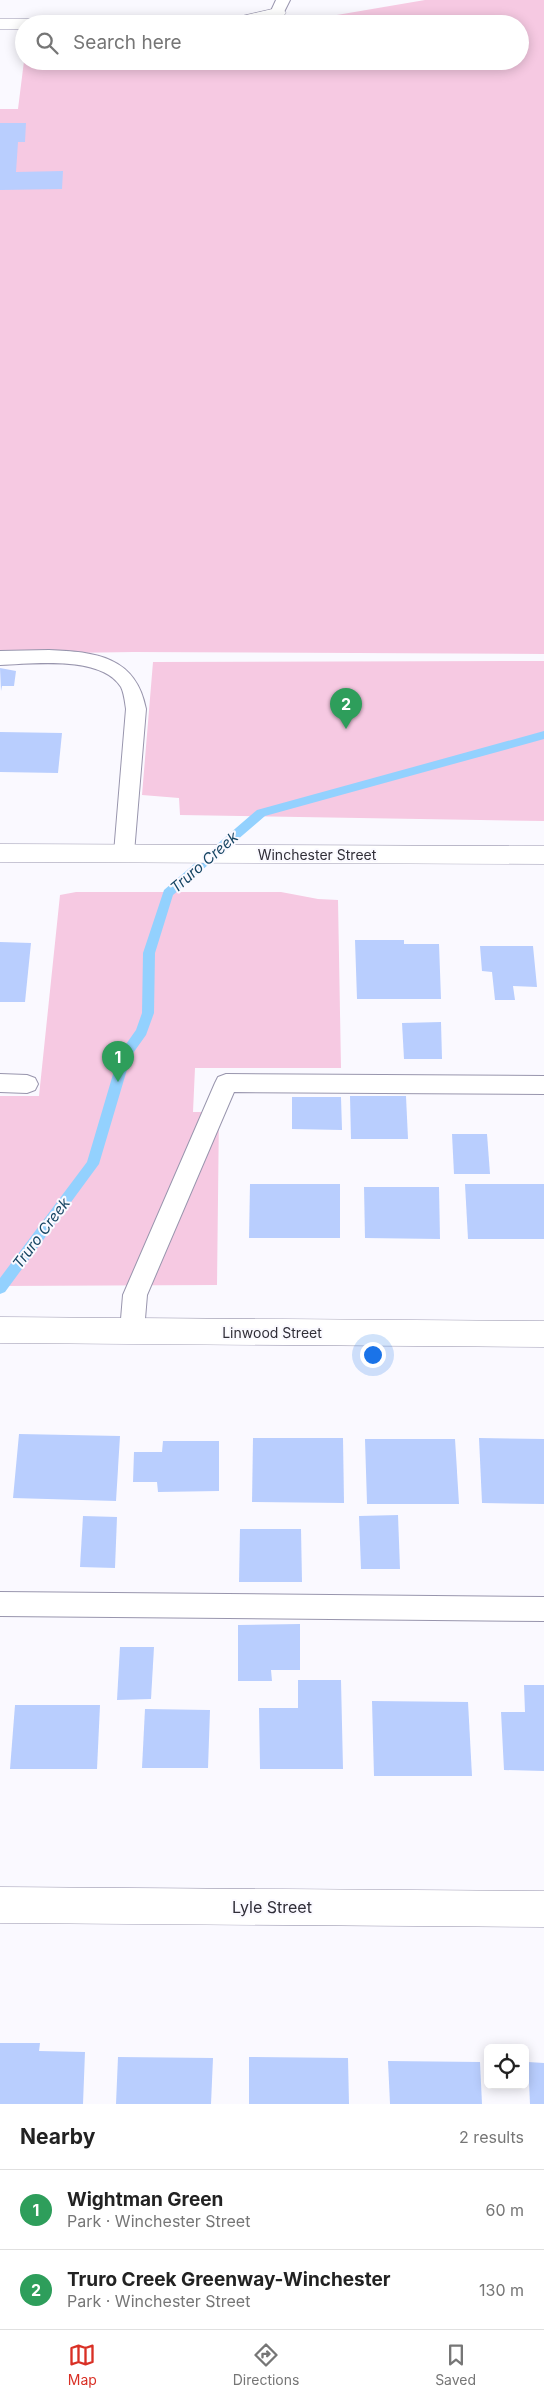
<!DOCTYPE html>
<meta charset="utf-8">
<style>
body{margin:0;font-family:Inter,sans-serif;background:#f2f2f2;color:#222}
.controls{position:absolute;right:15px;bottom:15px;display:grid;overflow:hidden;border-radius:8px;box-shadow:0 2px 12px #0003}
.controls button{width:45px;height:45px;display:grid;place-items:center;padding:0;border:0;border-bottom:1px solid #e0e0e0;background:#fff;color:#222;font:25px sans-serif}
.you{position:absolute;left:372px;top:1354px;width:18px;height:18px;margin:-12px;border:4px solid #fff;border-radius:50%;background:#1a73e8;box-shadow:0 0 0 8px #1a73e833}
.badge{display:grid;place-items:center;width:32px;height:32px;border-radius:50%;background:#d93025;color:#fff;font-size:16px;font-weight:700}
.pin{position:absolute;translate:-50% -41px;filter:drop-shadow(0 1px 2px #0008)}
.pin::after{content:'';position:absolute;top:26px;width:18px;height:15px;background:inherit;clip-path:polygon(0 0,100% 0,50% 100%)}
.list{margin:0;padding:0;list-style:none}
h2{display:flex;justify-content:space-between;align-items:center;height:65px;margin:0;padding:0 20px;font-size:21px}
h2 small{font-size:16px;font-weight:400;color:#767676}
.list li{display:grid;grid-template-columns:32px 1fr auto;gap:15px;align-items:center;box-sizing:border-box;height:80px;padding:0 20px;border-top:1px solid #e0e0e0}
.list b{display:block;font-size:19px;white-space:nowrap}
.list p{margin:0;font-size:16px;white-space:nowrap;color:#767676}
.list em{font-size:16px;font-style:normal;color:#767676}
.icon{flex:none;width:28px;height:28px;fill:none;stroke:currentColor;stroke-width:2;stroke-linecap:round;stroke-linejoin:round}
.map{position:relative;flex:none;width:544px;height:2104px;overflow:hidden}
.search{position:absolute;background:#fff;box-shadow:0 2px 12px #0003;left:15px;right:15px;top:15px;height:55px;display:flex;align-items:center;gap:12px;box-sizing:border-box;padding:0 18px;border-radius:28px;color:#767676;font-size:19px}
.sheet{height:225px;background:#fff}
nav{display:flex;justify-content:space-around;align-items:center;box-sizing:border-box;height:70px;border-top:1px solid #e0e0e0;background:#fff;font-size:14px;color:#767676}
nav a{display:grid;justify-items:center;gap:2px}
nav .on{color:#d93025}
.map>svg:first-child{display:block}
.green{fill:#f6c9e2}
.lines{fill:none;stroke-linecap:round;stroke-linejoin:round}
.stream{fill:#93d1fe;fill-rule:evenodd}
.building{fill:#b9cefe}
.service-casing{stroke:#9895ad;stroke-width:2}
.minor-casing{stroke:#9895ad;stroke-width:1}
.service{fill:#fff;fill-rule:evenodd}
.minor{fill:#fff;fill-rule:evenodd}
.labels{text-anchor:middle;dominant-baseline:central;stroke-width:4;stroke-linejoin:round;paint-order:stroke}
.street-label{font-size:14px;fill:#302e38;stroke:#faf9ff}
.water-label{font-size:15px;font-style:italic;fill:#164563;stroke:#faf9ff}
.near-street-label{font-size:16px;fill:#302e38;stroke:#faf9ff}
</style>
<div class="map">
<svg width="544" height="2104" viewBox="0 0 544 2104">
<rect width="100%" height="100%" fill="#faf9ff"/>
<g class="green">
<polygon points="425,0 544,0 544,654 133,652 0,654 0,109 18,109 24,61 520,61 520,24 284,24"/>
<polygon points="544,661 544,821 180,815 179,798 142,795 153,662"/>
<polygon points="76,892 281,892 318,899 338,900 341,1068 195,1068 193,1112 219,1112 217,1285 0,1286 0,1096 39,1096 60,895"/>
</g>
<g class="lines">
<polygon class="stream" points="544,731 544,739 265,816 173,895 155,953 154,1013 146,1035 131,1056 99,1164 5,1292 0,1294 0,1278 87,1162 119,1054 136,1030 142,1013 143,953 164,890 257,810"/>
</g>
<g class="building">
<polygon points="0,123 26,123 25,142 18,142 16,172 63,171 62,189 0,190"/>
<polygon points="0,668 16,671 14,686 2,686 1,691"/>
<polygon points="0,732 62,733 58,773 0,772"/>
<polygon points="355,940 404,940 404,944 439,944 441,999 357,999"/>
<polygon points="0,942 31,943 25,1002 0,1002"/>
<polygon points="480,946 533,946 537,987 513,986 515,1000 495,1000 492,972 482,971"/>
<polygon points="441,1022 442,1059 404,1059 402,1023"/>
<polygon points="350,1096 406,1096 408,1139 351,1139"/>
<polygon points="292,1097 341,1097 342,1130 292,1129"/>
<polygon points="452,1134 487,1134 490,1174 454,1174"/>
<polygon points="250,1184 340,1184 340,1238 249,1238"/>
<polygon points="465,1184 544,1184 544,1239 468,1239"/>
<polygon points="364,1187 439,1187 440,1239 365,1238"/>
<polygon points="19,1434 120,1436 116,1501 13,1498"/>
<polygon points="253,1438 343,1438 344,1503 252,1502"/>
<polygon points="479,1438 544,1439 544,1504 482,1503"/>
<polygon points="365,1439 455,1439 459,1504 367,1504"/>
<polygon points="163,1441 219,1441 219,1491 158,1492 157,1482 133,1482 134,1452 162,1452"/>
<polygon points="398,1515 400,1569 361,1569 359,1516"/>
<polygon points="83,1516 117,1517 115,1568 80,1567"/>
<polygon points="240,1529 301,1529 302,1582 239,1582"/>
<polygon points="300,1624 300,1670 271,1670 272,1681 238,1681 238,1625"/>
<polygon points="120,1647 154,1647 151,1699 117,1700"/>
<polygon points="298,1680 341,1680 343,1769 260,1769 259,1708 298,1708"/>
<polygon points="524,1685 544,1685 544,1771 504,1770 501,1712 525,1712"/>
<polygon points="372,1701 468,1702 472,1776 374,1776"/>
<polygon points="15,1705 100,1705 97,1769 10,1769"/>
<polygon points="145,1709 210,1710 208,1768 142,1768"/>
<polygon points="0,2043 40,2043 39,2051 85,2052 83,2104 0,2104"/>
<polygon points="118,2057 213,2058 211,2104 116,2104"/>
<polygon points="249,2057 348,2058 349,2104 249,2104"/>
<polygon points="388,2061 480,2062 482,2104 390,2104"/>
<polygon points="528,2062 544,2063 544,2104 530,2104"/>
</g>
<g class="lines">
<defs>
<g id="service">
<polygon points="276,0 290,0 282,16 277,17 270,13"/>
<path d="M49,650C95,652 136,656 146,709L134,853L131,858L124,861L117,858L114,853L126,709C125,702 124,693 121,687C101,655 32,664 0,665V651Z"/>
<polygon points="0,1074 27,1075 35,1078 38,1084 35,1090 27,1093 0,1092"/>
<polygon points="226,1074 544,1076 544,1094 234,1092 147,1295 144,1331 141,1338 132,1341 123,1338 120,1331 123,1295 215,1083 218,1077"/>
<polygon points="0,1592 544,1597 544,1621 0,1616"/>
</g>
<g id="minor">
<path d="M277,8L283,9L286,13C276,27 238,24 222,24L225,20Z"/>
<polygon points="0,19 92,19 98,20 101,24 24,24 24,29 0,29"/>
<polygon points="0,844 544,846 544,864 0,862"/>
<polygon points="0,1317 544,1321 544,1347 0,1343"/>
<polygon points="0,1887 544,1891 544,1927 0,1923"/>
</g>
</defs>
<use href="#service" class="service-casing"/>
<use href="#minor" class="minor-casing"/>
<use href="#service" class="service"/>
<use href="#minor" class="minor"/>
</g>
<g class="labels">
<g class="street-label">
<text x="317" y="854">Winchester Street</text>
<text x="272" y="1332">Linwood Street</text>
</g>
<g class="water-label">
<text transform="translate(204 862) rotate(-41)">Truro Creek</text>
<text transform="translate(41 1233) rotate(-53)">Truro Creek</text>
</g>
<g class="near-street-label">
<text x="272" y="1907">Lyle Street</text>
</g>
</g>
</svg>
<div class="controls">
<button><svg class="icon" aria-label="locate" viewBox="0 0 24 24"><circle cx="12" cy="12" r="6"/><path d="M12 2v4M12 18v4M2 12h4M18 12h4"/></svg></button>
</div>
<div class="you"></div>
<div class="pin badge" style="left:118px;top:1082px;background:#2e9e5b">1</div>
<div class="pin badge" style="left:346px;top:729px;background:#2e9e5b">2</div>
<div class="search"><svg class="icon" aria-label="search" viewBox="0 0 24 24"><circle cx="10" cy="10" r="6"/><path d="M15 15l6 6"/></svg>Search here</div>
</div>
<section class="sheet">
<h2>Nearby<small>2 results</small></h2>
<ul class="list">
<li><span class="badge" style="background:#2e9e5b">1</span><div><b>Wightman Green</b><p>Park · Winchester Street</p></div><em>60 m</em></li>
<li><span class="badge" style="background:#2e9e5b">2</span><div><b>Truro Creek Greenway-Winchester</b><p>Park · Winchester Street</p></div><em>130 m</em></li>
</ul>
</section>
<nav>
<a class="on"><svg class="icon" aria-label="map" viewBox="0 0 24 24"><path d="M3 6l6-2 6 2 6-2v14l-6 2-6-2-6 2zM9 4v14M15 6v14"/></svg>Map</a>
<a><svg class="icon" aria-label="directions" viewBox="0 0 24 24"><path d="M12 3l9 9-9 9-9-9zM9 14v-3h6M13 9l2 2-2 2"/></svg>Directions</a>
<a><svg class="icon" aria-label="saved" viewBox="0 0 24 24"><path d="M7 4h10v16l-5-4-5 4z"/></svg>Saved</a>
</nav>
